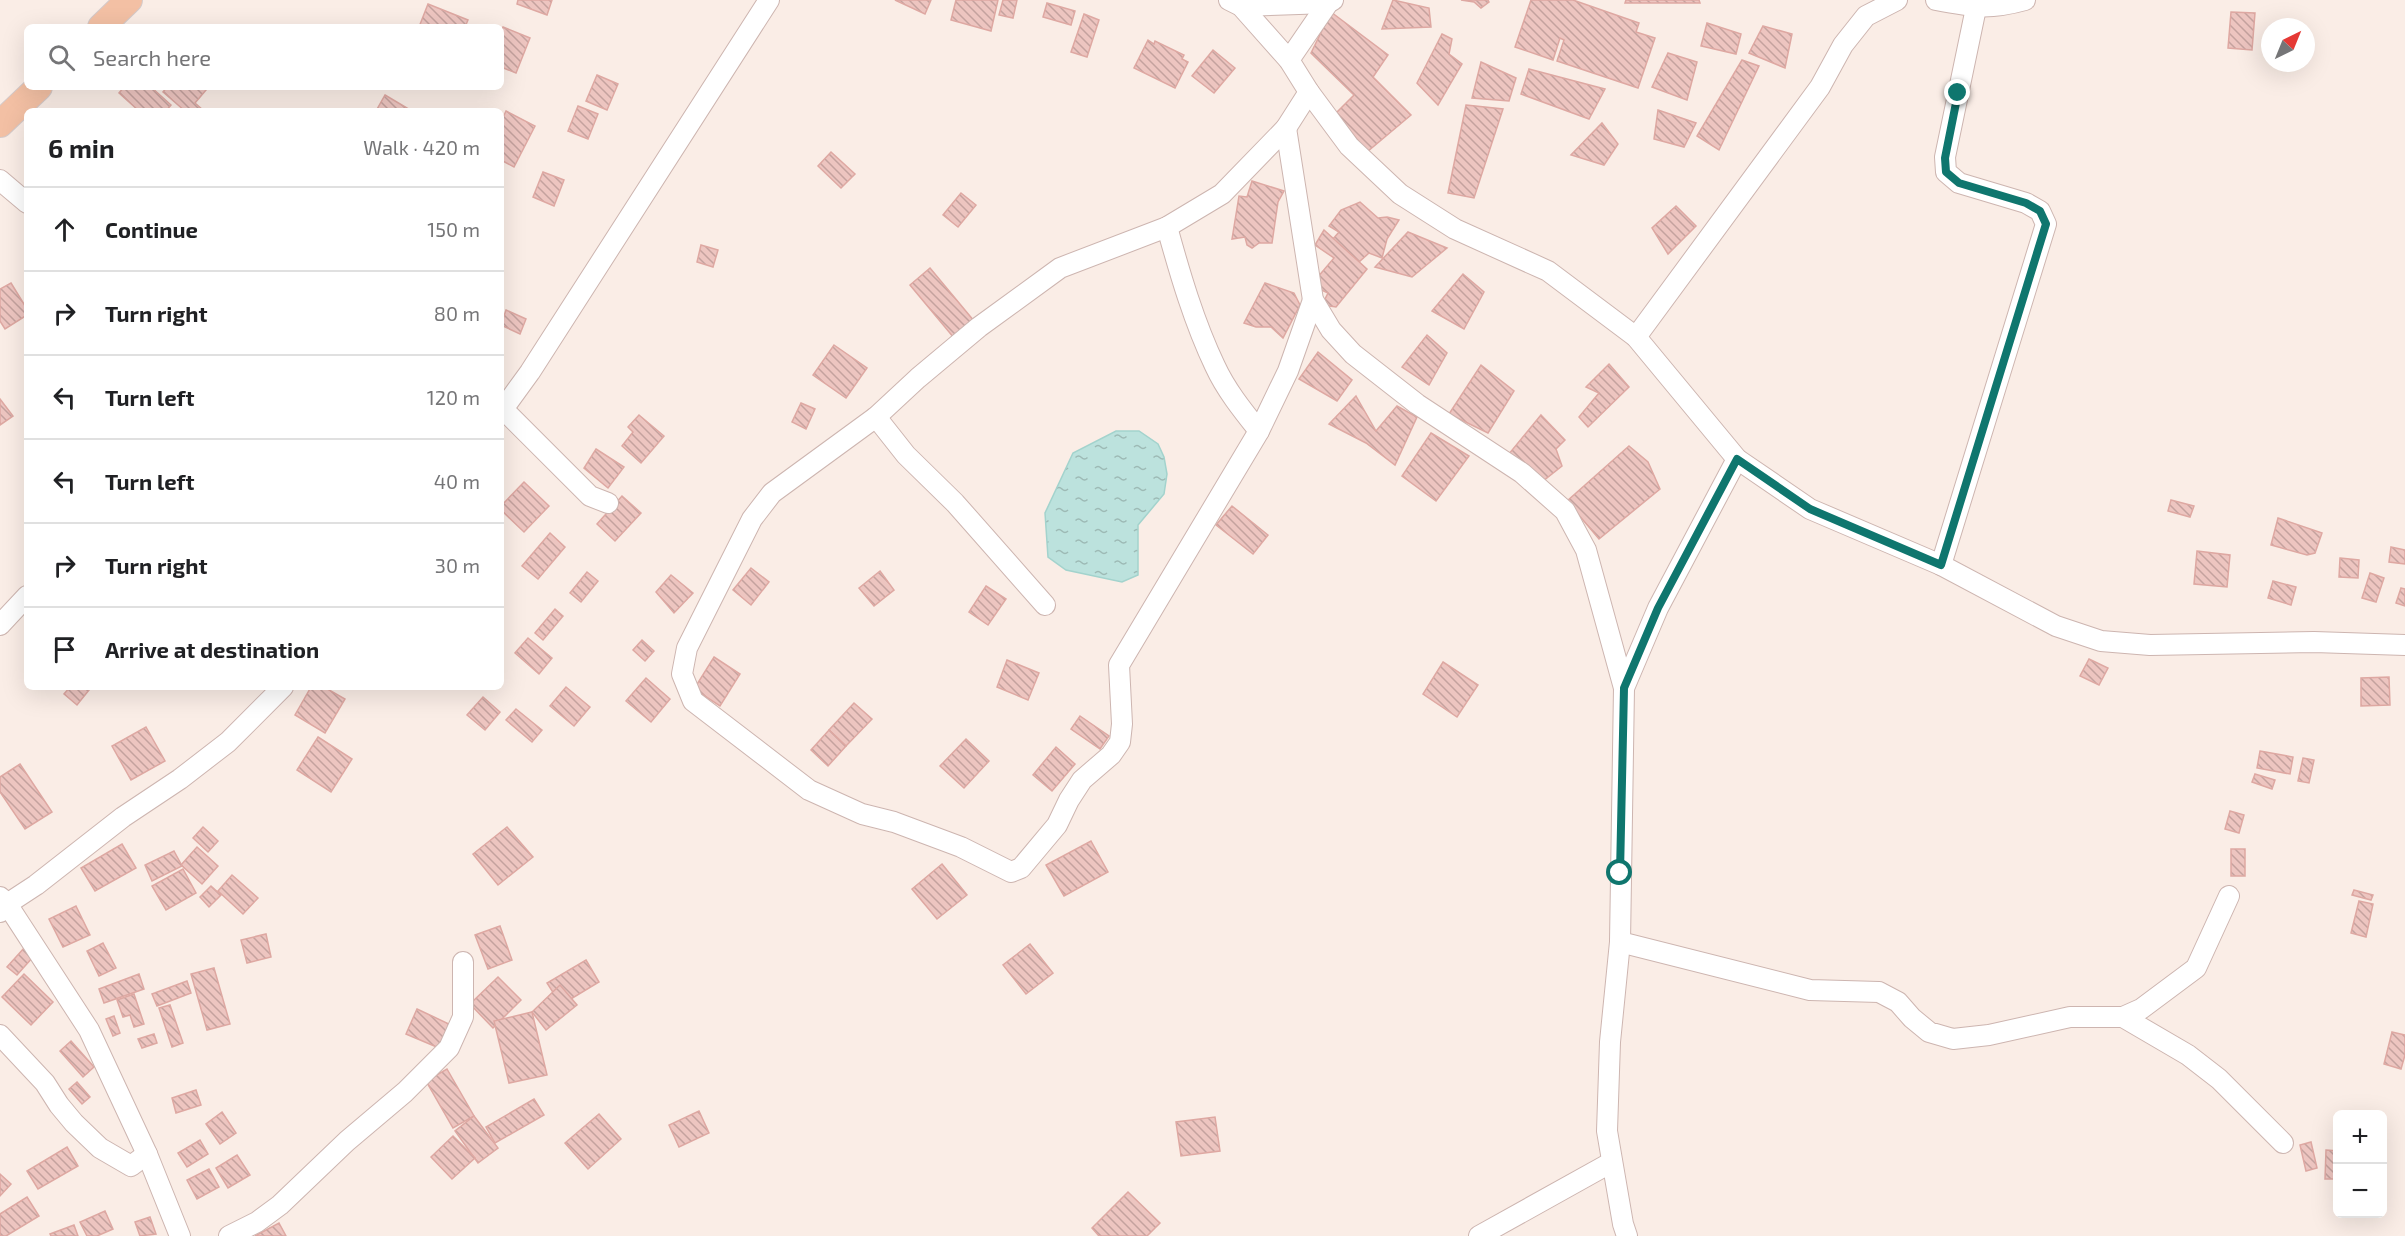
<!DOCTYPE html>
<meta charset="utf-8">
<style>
body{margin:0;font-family:"Exo 2",sans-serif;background:#f2f2f2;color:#202124}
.controls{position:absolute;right:18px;bottom:18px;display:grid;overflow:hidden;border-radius:9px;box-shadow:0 6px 24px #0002}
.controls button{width:54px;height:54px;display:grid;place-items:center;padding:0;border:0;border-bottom:2px solid #e0e0e0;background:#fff;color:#202124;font:30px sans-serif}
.compass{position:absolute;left:2261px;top:18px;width:54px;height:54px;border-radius:50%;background:#fff;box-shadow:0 6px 24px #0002;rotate:43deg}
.stop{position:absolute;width:18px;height:18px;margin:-14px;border:4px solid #0f766e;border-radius:50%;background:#fff}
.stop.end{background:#0f766e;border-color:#fff;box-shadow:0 2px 6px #0008}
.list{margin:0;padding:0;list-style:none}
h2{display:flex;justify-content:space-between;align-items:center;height:78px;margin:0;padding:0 24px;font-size:26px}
h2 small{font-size:20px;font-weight:400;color:#757577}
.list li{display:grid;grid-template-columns:39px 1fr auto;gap:18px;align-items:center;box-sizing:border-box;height:84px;padding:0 24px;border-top:2px solid #e0e0e0}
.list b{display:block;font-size:22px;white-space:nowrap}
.list em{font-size:20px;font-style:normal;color:#757577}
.icon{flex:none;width:33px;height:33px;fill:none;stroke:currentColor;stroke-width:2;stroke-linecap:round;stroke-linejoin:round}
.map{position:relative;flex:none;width:2405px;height:1236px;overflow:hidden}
.search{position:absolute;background:#fff;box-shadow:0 6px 24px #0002;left:24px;top:24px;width:480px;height:66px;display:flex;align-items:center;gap:15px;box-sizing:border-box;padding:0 21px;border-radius:9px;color:#757577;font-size:22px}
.panel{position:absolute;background:#fff;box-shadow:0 6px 24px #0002;left:24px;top:108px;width:480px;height:582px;border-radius:9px}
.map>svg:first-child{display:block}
.water{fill:url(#water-ripples);stroke:#a3d3cd;stroke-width:1.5}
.building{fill:url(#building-back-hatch);stroke:#dea8a2;stroke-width:1.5}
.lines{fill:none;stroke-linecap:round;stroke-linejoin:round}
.minor-casing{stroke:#cdb5b0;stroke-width:22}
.major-casing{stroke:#d4caca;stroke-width:28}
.minor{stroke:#fff;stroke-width:20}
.major{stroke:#f3c0a4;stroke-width:26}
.route{stroke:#0f766e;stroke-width:8}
</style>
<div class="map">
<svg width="2405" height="1236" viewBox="0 0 2405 1236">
<defs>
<pattern id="water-ripples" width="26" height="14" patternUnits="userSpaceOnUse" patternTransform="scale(1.5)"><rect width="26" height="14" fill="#bce2dd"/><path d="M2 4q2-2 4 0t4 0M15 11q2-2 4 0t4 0" fill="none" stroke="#9dbab5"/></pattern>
<pattern id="building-back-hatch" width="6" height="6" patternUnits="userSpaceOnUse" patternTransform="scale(1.5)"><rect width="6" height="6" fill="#edc5c0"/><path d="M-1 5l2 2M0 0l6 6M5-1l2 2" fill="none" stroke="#c4a29e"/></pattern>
</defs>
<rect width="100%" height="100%" fill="#faede6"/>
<polygon class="water" points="1116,431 1139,431 1158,444 1164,457 1167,474 1164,494 1138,525 1138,575 1122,582 1066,570 1048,557 1045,513 1073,453"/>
<g class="building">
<polygon points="518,0 552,0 547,15 517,4"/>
<polygon points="895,0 931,0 925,14"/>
<polygon points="956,0 998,0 991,31 951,20"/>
<polygon points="1003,0 1017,0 1013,18 999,15"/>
<polygon points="1393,0 1429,8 1431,27 1382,29"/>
<polygon points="1461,0 1488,0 1489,2 1481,8 1474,2"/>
<polygon points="1531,0 1573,0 1639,23 1636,32 1655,38 1638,88 1557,61 1564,40 1560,38 1553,60 1515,47"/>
<polygon points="1626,0 1699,0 1700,3 1625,3"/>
<polygon points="1047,3 1075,11 1071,25 1043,17"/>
<polygon points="428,4 468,20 465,27 419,27"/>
<polygon points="1331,12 1388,55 1373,77 1411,115 1367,152 1336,113 1354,95 1311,53"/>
<polygon points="2231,12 2255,13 2252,50 2228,48"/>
<polygon points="1084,14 1099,20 1087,57 1071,52"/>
<polygon points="1707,23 1741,34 1736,54 1701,46"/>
<polygon points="1763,26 1792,34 1785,68 1749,53"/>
<polygon points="503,27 530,38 516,73 501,67 501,33"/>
<polygon points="1442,34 1452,39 1449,54 1462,64 1438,105 1417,83"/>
<polygon points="1148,40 1154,44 1155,41 1184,55 1182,59 1188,62 1175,88 1134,68"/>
<polygon points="1213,50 1235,68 1214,93 1192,76"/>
<polygon points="1668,53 1697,62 1687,100 1652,87"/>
<polygon points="1742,60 1759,66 1719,150 1697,136"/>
<polygon points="1481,62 1516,78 1509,101 1472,98"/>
<polygon points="1529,69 1605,89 1589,119 1521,94"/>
<polygon points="597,75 618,84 607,110 586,101"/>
<polygon points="124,87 151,87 171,105 166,111 139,111 119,93"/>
<polygon points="167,87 203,87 206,90 195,103 203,110 185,111 163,92"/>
<polygon points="385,95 412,111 376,111"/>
<polygon points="1466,105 1503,109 1474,198 1448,193"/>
<polygon points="578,106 598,114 588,139 568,131"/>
<polygon points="1658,110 1696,123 1684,147 1654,139"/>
<polygon points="506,111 535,126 514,167 501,160 501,122"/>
<polygon points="1602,123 1618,144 1604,165 1571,155"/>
<polygon points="831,152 855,174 841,188 818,166"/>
<polygon points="543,172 564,180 554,206 533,197"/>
<polygon points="1252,181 1284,191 1278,202 1272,243 1259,243 1252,248 1247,245 1245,237 1232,239 1239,196 1247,197"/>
<polygon points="961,193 976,205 958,227 943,215"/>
<polygon points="1360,202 1378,218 1387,217 1399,220 1387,239 1382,258 1369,253 1359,262 1333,239 1339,232 1329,226 1341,210"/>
<polygon points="1676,206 1696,226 1668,254 1652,228"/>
<polygon points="1324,230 1367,269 1336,307 1322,305 1328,293 1311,285 1334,258 1315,245"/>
<polygon points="1408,232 1447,248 1412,277 1375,267"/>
<polygon points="701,245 718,250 713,267 697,262"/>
<polygon points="930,268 979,327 959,344 910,285"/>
<polygon points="1463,274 1484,292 1464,329 1432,311"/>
<polygon points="11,283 27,309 27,315 5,329 0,321 0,289"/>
<polygon points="1265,283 1294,293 1300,305 1283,338 1271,327 1256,327 1244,323"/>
<polygon points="506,310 526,319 520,334 501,325"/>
<polygon points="1427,335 1447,353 1429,385 1402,367"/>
<polygon points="834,345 867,368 846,398 813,375"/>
<polygon points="1318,352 1352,380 1337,401 1299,379"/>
<polygon points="1609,364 1629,387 1588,427 1579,417 1599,393 1586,387"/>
<polygon points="1481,365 1514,391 1488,433 1449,414"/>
<polygon points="1356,396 1376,431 1397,406 1417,417 1395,465 1366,443 1329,424"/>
<polygon points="0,399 13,416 0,425"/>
<polygon points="801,403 815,409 806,429 792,422"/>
<polygon points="639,415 664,436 641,463 622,446 633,432 628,427"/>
<polygon points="1541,415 1565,440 1556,449 1562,466 1543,481 1508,455"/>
<polygon points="1431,433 1469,456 1436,501 1402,476"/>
<polygon points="1629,446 1648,462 1660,489 1599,539 1567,501"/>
<polygon points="596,449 624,467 608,488 584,468"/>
<polygon points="524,482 549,506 524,532 501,510 501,506"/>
<polygon points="622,496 641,513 615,541 597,524"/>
<polygon points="2171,500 2194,506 2190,517 2168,511"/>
<polygon points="1232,506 1268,535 1253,554 1216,525"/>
<polygon points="2278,518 2322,533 2315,553 2307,555 2271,545"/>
<polygon points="550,533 565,547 538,579 522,566"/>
<polygon points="2391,547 2405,550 2405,564 2389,562"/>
<polygon points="2197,551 2230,555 2227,587 2194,584"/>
<polygon points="2340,558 2359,560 2358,578 2339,577"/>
<polygon points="751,568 769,582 751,605 733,590"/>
<polygon points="880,571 894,590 874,606 859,588"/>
<polygon points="587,572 598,581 581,602 570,593"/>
<polygon points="2370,573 2384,578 2376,602 2362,598"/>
<polygon points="671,575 693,593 674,613 656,592"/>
<polygon points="2273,581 2296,587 2291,605 2268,598"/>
<polygon points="986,586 1006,599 988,625 969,612"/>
<polygon points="2401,588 2405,589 2405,606 2396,603"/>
<polygon points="555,609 563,616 543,640 535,633"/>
<polygon points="528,638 552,658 539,674 515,653"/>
<polygon points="642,640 654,651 645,661 633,650"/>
<polygon points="714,657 740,674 720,706 694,689"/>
<polygon points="2089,659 2108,668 2099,685 2080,676"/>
<polygon points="1007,660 1039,673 1028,700 997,687"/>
<polygon points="1443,662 1478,685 1457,717 1423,694"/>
<polygon points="2389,677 2390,705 2361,706 2361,678"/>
<polygon points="646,678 670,699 651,722 626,701"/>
<polygon points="70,687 86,687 89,690 77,705 64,694"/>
<polygon points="311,687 324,687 345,699 325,733 295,715"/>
<polygon points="566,687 590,707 574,726 550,706"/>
<polygon points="483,697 500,712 485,730 467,715"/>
<polygon points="854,703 872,719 846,746 829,730"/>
<polygon points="516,709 542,730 532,742 506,720"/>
<polygon points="1080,716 1109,736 1100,749 1071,729"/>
<polygon points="146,727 165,761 131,780 112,746"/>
<polygon points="829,730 846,746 828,766 811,750"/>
<polygon points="318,737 352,759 331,792 297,770"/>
<polygon points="966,739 989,761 964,788 940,766"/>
<polygon points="1056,747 1075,764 1052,791 1033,775"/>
<polygon points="2260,751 2293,757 2290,774 2257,768"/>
<polygon points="2303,758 2314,760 2309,783 2298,781"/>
<polygon points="20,764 52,812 25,829 0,792 0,777"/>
<polygon points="2255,774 2275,780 2272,789 2252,782"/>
<polygon points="2230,811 2244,815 2239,833 2225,829"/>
<polygon points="203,827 218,841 208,852 193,838"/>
<polygon points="507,827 533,857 498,885 473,854"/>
<polygon points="1091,841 1108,872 1064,896 1046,865"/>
<polygon points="122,844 136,868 95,891 81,868"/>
<polygon points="197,847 218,866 202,884 181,865"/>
<rect x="2231" y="849" width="14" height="27"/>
<polygon points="174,851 182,866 152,881 145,865"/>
<polygon points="942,864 967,895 937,919 912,889"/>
<polygon points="183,869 196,893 166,910 152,886"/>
<polygon points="232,875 258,898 243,914 218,891"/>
<polygon points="211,886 221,895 209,907 200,897"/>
<polygon points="2354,890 2373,895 2371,900 2352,895"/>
<polygon points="2359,901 2373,904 2366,937 2351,933"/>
<polygon points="76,906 90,935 63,947 49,919"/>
<polygon points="500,926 512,960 488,969 475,935"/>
<polygon points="266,934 271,957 247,963 241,940"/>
<polygon points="103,943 116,968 99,976 87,951"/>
<polygon points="1030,944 1053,973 1026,994 1003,965"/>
<polygon points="24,948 33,957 17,975 7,967"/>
<polygon points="586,960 599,982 561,1005 547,983"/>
<polygon points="214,968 230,1024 207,1030 191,974"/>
<polygon points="24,974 53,1002 31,1025 2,997"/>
<polygon points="139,974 144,989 104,1003 99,989"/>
<polygon points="498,977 521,1000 493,1028 470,1004"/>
<polygon points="187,981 191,993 157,1006 152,994"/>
<polygon points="560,985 577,1005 546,1030 532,1012"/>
<polygon points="134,994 144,1024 134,1027 130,1015 123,1017 117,1000"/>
<polygon points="170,1005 183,1043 172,1047 159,1008"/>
<polygon points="417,1009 449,1024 439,1048 406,1034"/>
<polygon points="532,1012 547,1075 509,1083 494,1021"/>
<polygon points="114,1016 120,1033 113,1036 106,1019"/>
<polygon points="2392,1032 2405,1035 2405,1055 2401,1069 2384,1064"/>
<polygon points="154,1034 157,1043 142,1048 138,1039"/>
<polygon points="71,1041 94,1067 83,1077 60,1051"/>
<polygon points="447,1069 474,1116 453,1128 426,1081"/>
<polygon points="77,1082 90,1097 82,1104 69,1089"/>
<polygon points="196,1090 201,1105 176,1113 172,1098"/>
<polygon points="534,1099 544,1115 495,1143 486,1127"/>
<polygon points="699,1111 709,1133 679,1147 669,1125"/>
<polygon points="222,1112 236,1133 220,1144 206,1124"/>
<polygon points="599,1114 621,1139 588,1169 565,1143"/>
<polygon points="474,1116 498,1148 478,1163 455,1131"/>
<polygon points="1215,1117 1220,1151 1181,1156 1176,1122"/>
<polygon points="453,1136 475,1158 452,1179 431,1157"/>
<polygon points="200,1140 208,1154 187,1167 178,1153"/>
<polygon points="2311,1142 2317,1168 2306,1171 2300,1145"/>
<polygon points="67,1147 78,1166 38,1189 27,1171"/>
<polygon points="2326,1150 2338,1151 2338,1179 2325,1179"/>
<polygon points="237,1155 250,1175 228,1188 216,1168"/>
<polygon points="209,1169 219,1187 197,1199 187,1180"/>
<polygon points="0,1174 11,1184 0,1196"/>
<polygon points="1128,1192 1160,1223 1147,1236 1099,1236 1092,1228"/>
<polygon points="27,1197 39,1216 6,1236 0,1236 0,1214"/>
<polygon points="105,1211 113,1229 97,1236 87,1236 80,1222"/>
<polygon points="150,1217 156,1234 140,1236 135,1222"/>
<polygon points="279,1223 286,1236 255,1236"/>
<polygon points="74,1225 78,1236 51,1236 50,1234"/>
</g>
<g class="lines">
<defs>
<g id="minor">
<polyline points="1229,0 1241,6 1289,60 1309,92 1349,146 1400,194 1455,229 1548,271 1636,337 1737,459 1810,509 1941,565 2056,626 2101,641 2150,645 2314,642 2405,645"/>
<path d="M1936,0C1973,7 1989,10 2025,0"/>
<polyline points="1241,6 1328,3"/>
<polyline points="1289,60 1328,3 1333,0"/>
<polyline points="1309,92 1286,128 1222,194 1167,227 1060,268 979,327 918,378 876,417 772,493 752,519 687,648 682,674 693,701 809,790 862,814 894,822 961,847 1011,872 1021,868 1057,825 1069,800 1082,780 1111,755 1120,742 1122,724 1119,665 1259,431 1288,371 1313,300"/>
<polyline points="1286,128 1313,300 1331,330 1353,354 1417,404 1522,473 1565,511 1586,550 1624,688"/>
<polyline points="0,180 27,203"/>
<path d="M1167,227C1180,274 1194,322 1215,366C1226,390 1243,411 1259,431"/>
<polyline points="1636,337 1820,87 1843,45 1866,16 1897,0"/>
<polyline points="501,407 590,496 608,503"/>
<polyline points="501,412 530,372 769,0"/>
<polyline points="876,417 906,455 955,503 1045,605"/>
<polyline points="1941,565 2046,224 2040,211 2026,203 1959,183 1946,172 1945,157 1976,8"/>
<polyline points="0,625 27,596"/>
<polyline points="0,897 7,904 36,885 123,817 180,779 228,742 283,687"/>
<polyline points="0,912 7,904 89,1030 147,1154 180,1236"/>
<polyline points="1620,942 1810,990 1879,992 1898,1002 1912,1018 1929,1032 1953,1039 1989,1035 2070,1017 2123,1017 2141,1009 2196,968 2229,896"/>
<polyline points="2123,1017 2188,1055 2219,1079 2283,1143"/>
<polyline points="0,1035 45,1083 59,1105 74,1123 100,1148 131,1166 147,1154"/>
<polyline points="229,1236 257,1222 280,1205 347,1141 405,1092 449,1048 463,1017 463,962"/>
<polyline points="1479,1236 1612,1162"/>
<polyline points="1627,1236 1623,1224 1607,1131 1610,1042 1620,942 1624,688 1658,608 1737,459"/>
</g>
<g id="major">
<polyline points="101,27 129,0"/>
<polyline points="0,124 39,87"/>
</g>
</defs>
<use href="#minor" class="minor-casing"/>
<use href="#major" class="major-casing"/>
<use href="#minor" class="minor"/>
<use href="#major" class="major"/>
</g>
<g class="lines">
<polyline class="route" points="1620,873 1624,688 1658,608 1737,459 1810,509 1941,565 2046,224 2040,211 2026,203 1959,183 1946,172 1945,158 1958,93"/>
</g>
</svg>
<div class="controls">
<button>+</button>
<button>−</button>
</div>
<svg class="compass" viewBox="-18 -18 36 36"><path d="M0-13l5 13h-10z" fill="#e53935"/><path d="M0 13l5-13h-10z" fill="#757577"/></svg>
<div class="stop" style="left:1620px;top:873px"></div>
<div class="stop end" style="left:1958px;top:93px"></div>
<div class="search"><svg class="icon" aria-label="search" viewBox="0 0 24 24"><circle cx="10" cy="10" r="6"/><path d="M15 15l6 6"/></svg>Search here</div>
<section class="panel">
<h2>6 min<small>Walk · 420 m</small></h2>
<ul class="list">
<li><svg class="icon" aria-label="ahead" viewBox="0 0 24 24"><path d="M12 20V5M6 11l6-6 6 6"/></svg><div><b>Continue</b></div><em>150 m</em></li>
<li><svg class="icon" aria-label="right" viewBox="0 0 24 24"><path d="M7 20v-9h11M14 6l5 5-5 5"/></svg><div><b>Turn right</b></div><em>80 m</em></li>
<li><svg class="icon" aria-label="left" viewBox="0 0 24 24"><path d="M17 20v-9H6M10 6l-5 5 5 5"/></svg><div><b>Turn left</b></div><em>120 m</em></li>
<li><svg class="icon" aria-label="left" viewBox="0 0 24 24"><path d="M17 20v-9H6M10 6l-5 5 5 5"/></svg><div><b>Turn left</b></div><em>40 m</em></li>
<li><svg class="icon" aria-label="right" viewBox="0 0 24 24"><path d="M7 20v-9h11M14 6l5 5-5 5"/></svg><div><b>Turn right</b></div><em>30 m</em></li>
<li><svg class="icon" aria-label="arrive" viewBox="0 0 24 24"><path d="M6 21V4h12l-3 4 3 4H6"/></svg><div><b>Arrive at destination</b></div></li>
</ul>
</section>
</div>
